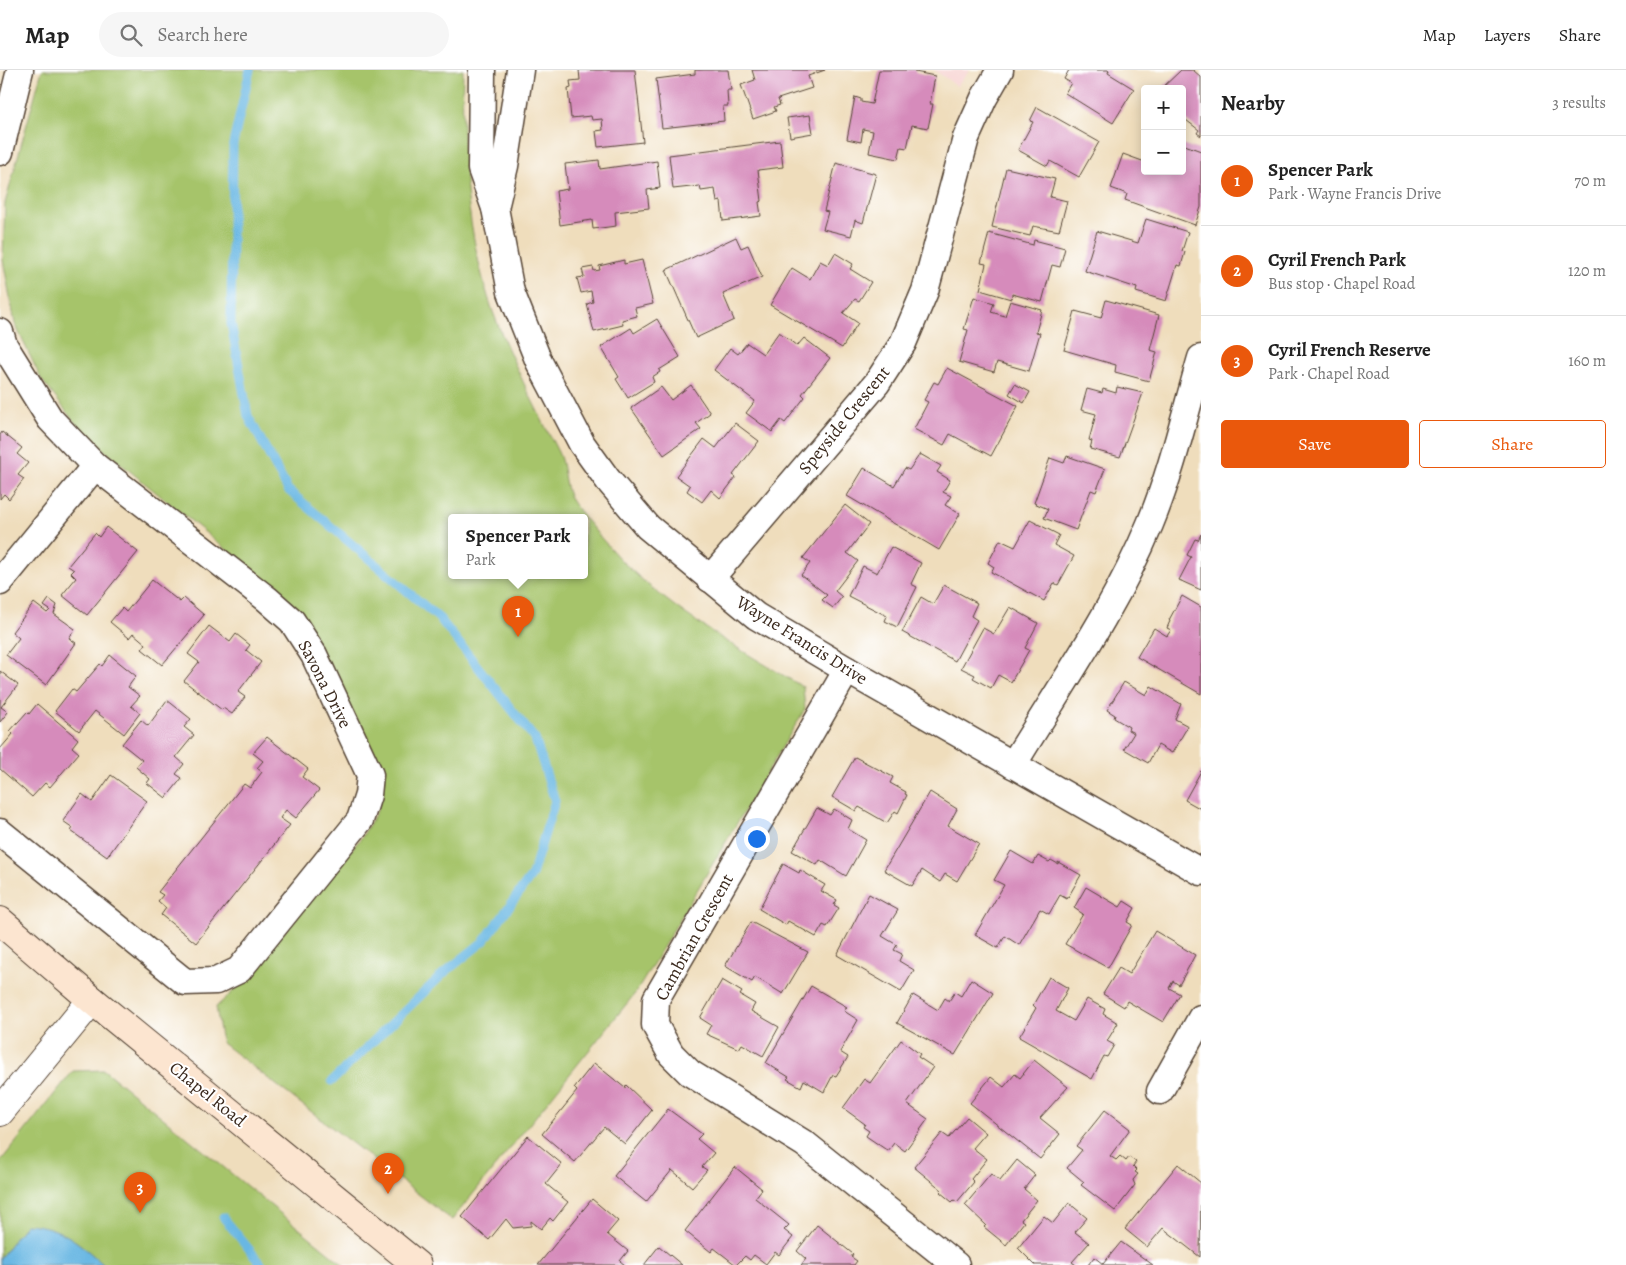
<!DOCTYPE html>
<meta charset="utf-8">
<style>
body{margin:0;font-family:Alegreya,serif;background:#f6f6f6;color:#222}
.controls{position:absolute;right:15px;top:15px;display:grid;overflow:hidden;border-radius:5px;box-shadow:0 2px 12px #0003}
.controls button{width:45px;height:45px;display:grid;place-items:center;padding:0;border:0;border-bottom:1px solid #e0e0e0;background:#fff;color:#222;font:25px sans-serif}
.you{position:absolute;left:756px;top:768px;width:18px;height:18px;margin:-12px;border:4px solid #fff;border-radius:50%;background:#1a73e8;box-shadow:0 0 0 8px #1a73e833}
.badge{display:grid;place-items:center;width:32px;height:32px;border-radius:50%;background:#ea580c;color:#fff;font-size:16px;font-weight:700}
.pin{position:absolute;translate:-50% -41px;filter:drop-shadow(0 1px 2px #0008)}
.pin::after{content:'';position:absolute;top:26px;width:18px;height:15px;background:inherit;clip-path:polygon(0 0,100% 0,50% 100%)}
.popup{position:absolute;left:448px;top:444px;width:140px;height:65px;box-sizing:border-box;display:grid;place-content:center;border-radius:5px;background:#fff;filter:drop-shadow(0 1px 4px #0005);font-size:16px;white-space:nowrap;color:#767676}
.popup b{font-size:19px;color:#222}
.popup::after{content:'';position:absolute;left:50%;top:100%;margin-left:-10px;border:10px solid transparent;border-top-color:#fff}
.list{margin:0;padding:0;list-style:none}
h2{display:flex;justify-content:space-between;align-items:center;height:65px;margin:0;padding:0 20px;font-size:21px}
h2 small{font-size:16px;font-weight:400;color:#767676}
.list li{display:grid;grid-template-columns:32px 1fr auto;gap:15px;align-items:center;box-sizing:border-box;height:90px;padding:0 20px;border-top:1px solid #e0e0e0}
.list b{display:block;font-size:19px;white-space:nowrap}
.list p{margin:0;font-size:16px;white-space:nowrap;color:#767676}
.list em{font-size:16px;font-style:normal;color:#767676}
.actions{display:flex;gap:10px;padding:15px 20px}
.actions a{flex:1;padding:11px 0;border:1px solid #ea580c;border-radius:5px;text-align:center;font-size:18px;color:#ea580c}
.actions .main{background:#ea580c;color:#fff}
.icon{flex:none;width:28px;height:28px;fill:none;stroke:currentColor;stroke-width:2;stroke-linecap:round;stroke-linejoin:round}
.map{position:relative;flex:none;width:1201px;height:1195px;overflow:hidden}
header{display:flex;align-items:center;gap:30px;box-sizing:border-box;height:70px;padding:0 25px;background:#fff;border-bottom:1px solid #e0e0e0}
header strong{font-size:24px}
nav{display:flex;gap:28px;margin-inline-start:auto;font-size:18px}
.search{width:350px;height:45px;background:#f6f6f6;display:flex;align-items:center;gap:12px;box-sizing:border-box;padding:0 18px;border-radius:28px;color:#767676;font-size:19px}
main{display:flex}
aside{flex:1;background:#fff}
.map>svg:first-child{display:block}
.built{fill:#f7d0cf}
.green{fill:#a6c46b;stroke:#707744;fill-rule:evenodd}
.water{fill:#69b7e3;stroke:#527080}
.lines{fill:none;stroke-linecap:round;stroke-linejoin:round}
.stream{stroke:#69b7e3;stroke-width:9}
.building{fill:#d68bbb}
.minor-casing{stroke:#564536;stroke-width:29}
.tertiary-casing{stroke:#564536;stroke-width:30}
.secondary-casing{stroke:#564536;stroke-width:30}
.minor{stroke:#fff;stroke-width:26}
.tertiary{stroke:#fff;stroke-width:28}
.secondary{stroke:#fce5d0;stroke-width:28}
.labels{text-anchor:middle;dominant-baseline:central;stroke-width:4;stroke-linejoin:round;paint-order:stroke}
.street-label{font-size:18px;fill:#3b2a1e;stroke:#fff}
</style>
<header>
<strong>Map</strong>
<div class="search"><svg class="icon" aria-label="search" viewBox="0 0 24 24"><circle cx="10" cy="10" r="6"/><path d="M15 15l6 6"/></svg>Search here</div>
<nav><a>Map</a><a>Layers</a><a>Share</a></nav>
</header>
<main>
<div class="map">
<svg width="1201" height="1195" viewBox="0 0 1201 1195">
<rect width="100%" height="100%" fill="#fff"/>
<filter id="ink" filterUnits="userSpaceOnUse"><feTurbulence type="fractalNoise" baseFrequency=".02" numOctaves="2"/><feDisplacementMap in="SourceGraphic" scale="10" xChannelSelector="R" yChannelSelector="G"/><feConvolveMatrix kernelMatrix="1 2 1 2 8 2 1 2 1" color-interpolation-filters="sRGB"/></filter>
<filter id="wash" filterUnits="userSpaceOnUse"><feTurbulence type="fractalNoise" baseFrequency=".0096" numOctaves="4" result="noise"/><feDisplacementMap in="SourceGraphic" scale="20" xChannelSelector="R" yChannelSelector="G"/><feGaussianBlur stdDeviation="1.12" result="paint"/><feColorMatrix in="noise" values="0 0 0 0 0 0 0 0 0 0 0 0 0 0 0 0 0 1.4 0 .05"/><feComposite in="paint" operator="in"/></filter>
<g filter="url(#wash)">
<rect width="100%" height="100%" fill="#efddbc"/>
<polygon class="built" points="934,0 970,0 957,16"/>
<g class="green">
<path d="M42,0H463C461,81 466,164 493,242C511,290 535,336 558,382C565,396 563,411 569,426C572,435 612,481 621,490C674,543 739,579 803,617L805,639L637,921L452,1150L222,973L216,937L240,915L362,767L378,739L381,717L302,544L265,511L83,363L41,309L15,254L3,190L5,133ZM452,448H584V506H452Z"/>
<polygon points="104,1000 344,1195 0,1195 0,1092 73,1001"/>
</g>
<path class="water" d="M26,1154C62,1156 79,1173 104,1195H0V1188Z"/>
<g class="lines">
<g class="stream">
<polyline points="250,0 233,74 231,253 248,346 288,420 440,549 535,669 555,731 532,805 484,871 444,903 332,1011"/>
<polyline points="223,1147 262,1195"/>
</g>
</g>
<g id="blocks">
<g class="building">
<polygon points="579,0 635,0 643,72 598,77 596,61 603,60 602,49 592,50 591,46 571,48 568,19 571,18 570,11 580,10"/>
<polygon points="695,0 728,0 731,20 727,20 728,36 723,36 724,51 662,58 656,9 695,4"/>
<polygon points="752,0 825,0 808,6 812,18 778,29 780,35 774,37 776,41 753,49 741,15 755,10"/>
<polygon points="879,0 915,0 915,2 935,6 930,34 933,34 928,58 912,55 907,78 901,77 898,89 869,83 873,61 863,59 861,72 847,69 855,27 861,29 861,32 872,34"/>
<polygon points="1069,0 1109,0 1108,3 1134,19 1113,53 1065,23 1071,13 1064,9"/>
<polygon points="1181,0 1193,0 1201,7 1201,66 1197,63 1199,60 1182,47 1182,19 1161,19"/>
<polygon points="1037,37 1099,72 1079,107 1050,91 1047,96 1018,80 1033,52 1030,51"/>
<polygon points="810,45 813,63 790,67 787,48"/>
<polygon points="780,71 783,97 758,100 762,131 759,132 761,146 723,151 721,131 717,132 715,119 701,121 700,116 673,119 669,85"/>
<polygon points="1182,74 1201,81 1201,137 1195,155 1125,130 1127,124 1111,118 1123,84 1145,92 1145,101 1182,101"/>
<polygon points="599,90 600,99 657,91 660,118 647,120 649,138 615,142 616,156 593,159 592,150 560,155 556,121 568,119 565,94"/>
<polygon points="836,93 876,104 863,153 855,150 851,166 823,159 828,142 824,141"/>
<polygon points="1006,98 1055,109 1050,127 1067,131 1059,161 1033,156 1030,166 992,157"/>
<polygon points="1146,149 1188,162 1182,181 1185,182 1181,196 1177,195 1166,231 1136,222 1137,218 1085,201 1097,161 1138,173"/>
<polygon points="989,163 1033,175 1034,170 1065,178 1060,197 1052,195 1042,232 1012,224 1011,229 980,220 986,194 981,193"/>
<polygon points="736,167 741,178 748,175 762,207 723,224 734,250 696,268 666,200"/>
<polygon points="835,183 853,194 850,199 871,212 859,231 855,229 843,243 858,253 842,278 770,235 792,198 810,209 820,191 828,195"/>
<polygon points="624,190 624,194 642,190 653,234 635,238 637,246 622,250 623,255 594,262 587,234 593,232 591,221 581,223 577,208 584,207 582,199 593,197 594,201 600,200 599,196"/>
<polygon points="974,227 994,233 991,242 1005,246 1010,231 1042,240 1036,262 1040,263 1029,301 997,292 994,302 959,292 968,260 964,259"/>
<polygon points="1106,230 1159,245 1150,280 1157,282 1149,311 1115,302 1116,295 1064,280 1075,241 1101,248"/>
<polygon points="657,249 680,287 659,300 660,302 652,307 654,312 628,328 616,309 619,307 601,277 631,258 634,263"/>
<polygon points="779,262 797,276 804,268 830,288 802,324 805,327 785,353 781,350 772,362 746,343 755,331 714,300 730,278 738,284 747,273 763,284"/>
<polygon points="947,298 1018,336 991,386 950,364 944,375 914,359 928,332 924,330 934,312 938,314"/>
<polygon points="1015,314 1030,322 1024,333 1009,324"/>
<polygon points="691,315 710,343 696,353 701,359 664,385 631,338 661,317 671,330"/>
<polygon points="1117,317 1143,323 1120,387 1090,379 1092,371 1089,370 1096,344 1081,340 1087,319 1102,323 1103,319 1116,323"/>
<polygon points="735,353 759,371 733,405 736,407 720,428 711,420 702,432 687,421 690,416 676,406 704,369 716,378"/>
<polygon points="2,362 22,378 17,384 28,393 18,405 24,409 9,429 4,424 0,429 0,365"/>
<polygon points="920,384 941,396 937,402 950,410 943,422 951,426 945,435 960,444 939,480 847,426 864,398 894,416 905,398 909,400"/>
<polygon points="1067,386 1105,399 1096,422 1091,420 1076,460 1044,448 1048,439 1034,433 1050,388 1064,393"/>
<polygon points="845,435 869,454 847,483 858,491 835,521 842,527 833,538 822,530 827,525 801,505 810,493 803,488"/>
<polygon points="1030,450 1059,465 1054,475 1074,486 1058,515 1054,513 1044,531 991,502 994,497 988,493 1000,470 1015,477"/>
<polygon points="106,457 138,482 87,545 62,525 76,508 71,503 74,500 68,496 95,463 99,467"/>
<polygon points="1201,464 1201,520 1179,510 1191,487 1187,485 1195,469 1198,470"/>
<polygon points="891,477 921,493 911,514 917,517 897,557 885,551 887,546 848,526 863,496 877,503"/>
<polygon points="152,510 180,532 184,528 204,545 162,595 142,579 146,574 133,563 129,568 110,552 122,538 126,542"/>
<polygon points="944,515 977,533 971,546 977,550 955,591 902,562 921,527 933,534"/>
<polygon points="1182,526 1201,537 1201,624 1137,587 1154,558 1167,566 1171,560 1167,558 1170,551 1169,550"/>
<polygon points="49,529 57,535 54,544 75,559 69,568 76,573 46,615 6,585 19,568 12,562 34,533 47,543 50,540 44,536"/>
<polygon points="1010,537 1038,553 1025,578 1029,580 1011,612 998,605 991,618 973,608 975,605 961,598 983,558 994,564"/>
<polygon points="209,556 230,572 236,564 250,575 246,580 261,592 238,622 245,627 232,644 223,638 222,640 184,611 199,592 188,584"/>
<polygon points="110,585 136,606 128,617 140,626 131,636 140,643 124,664 95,641 79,661 55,641 72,619 76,622 100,594 102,596"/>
<polygon points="0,601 18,615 1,637 8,642 0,652"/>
<polygon points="1124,612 1146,625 1151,616 1181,634 1175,649 1188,656 1172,683 1158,675 1148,693 1124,679 1134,663 1128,660 1129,657 1114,648 1115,645 1107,640"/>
<polygon points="167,630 191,649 184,657 194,665 176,687 184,694 176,704 182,708 166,728 147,713 150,709 136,697 142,690 122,674 141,650 148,656"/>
<polygon points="37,634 78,669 72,677 79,683 50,717 45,713 32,727 0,699 0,679 13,664 10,661 27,642 29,644"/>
<polygon points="267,667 308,699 302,707 319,720 296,748 286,740 280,748 290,755 196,873 161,845 166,838 158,831 163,825 158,822 244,714 250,718 262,702 257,698 263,691 253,683"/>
<polygon points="855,687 893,707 890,713 906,722 905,724 907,725 898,743 895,741 887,753 859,737 856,741 832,727"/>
<polygon points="1201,701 1201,739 1185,730"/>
<polygon points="111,705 147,731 107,787 71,761 73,758 63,751 82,724 92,732"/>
<polygon points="930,722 957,739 948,756 979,774 957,811 945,804 940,812 922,800 912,816 884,800"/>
<polygon points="817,738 830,745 834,739 852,750 848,759 866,770 846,806 820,790 817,795 792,781"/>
<polygon points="1011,781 1033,794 1038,786 1049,792 1051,790 1058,794 1058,792 1081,805 1067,829 1060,825 1049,844 1040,839 1019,875 1005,866 998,878 975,865 1004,815 994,810"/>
<polygon points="783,794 799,803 800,800 825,815 821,821 837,830 834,835 839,838 827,857 823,855 816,867 788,851 786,855 759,839"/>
<polygon points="1086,817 1120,837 1124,831 1135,838 1127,852 1132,855 1108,898 1065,874 1083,844 1074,838"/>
<polygon points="869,824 898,840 882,866 897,875 894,880 902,884 899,891 914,900 901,922 837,885"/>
<polygon points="751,852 808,882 783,924 755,907 752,912 725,896"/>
<polygon points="1155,861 1195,885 1179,915 1173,911 1169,918 1180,924 1163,952 1127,931 1124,937 1103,924 1119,898 1129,904"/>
<polygon points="1049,907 1068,918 1056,941 1074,951 1087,929 1105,939 1103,944 1118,953 1107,971 1114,975 1107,987 1104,986 1092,1009 1019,967 1036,938 1033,935"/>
<polygon points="971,909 993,923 955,985 897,953 913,925 938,940 945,928 949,931 955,922 961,926"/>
<polygon points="722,910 742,922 740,925 755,934 751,941 779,957 763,986 742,974 739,979 706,964 711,955 700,948"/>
<polygon points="811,916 847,937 844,941 858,950 840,982 848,987 836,1006 833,1005 824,1022 804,1010 801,1017 787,1009 789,1007 766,993"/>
<polygon points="901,970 920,984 918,987 933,997 907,1034 928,1049 905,1081 894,1073 888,1081 866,1066 869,1061 863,1057 865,1054 843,1038 864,1009 870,1013"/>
<polygon points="1034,990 1068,1017 1040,1048 1060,1064 1040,1089 970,1033 991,1007 1004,1017 1015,1004 1020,1008"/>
<polygon points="594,993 625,1018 626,1015 652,1040 625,1074 604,1057 575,1092 542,1064 577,1021 574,1018"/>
<polygon points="668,1039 702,1064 697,1069 714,1083 702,1097 707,1100 692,1117 672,1100 646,1132 614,1106"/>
<polygon points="1105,1040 1130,1059 1110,1086 1116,1090 1120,1086 1126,1091 1129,1087 1136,1092 1133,1096 1137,1100 1135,1102 1138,1104 1133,1110 1135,1115 1115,1141 1081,1115 1084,1112 1067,1098 1082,1080 1076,1076"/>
<polygon points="967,1047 986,1063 973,1078 987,1089 971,1109 974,1112 957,1132 954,1130 952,1132 940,1122 942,1120 914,1097 942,1063 949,1068"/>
<polygon points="528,1066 562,1094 546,1114 568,1132 553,1151 550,1148 541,1159 531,1151 531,1156 513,1158 506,1149 489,1170 462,1147"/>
<polygon points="1017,1090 1035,1105 1024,1119 1037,1130 1021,1150 1024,1152 1006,1175 984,1157 986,1155 965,1135 991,1104 1000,1111"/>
<polygon points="1178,1094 1201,1113 1200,1187 1163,1158 1147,1177 1125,1159"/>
<polygon points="735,1097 762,1119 755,1128 789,1155 784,1160 793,1167 779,1185 775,1182 766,1194 754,1185 750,1190 745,1186 736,1195 714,1178 711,1182 685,1161"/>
<polygon points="592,1129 618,1151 607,1164 628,1181 620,1191 625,1195 538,1195"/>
<polygon points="1069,1133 1087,1148 1075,1162 1089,1173 1072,1192 1076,1195 1035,1195 1018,1178 1044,1146 1053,1153"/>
<polygon points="817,1155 853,1184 851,1187 857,1191 854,1195 801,1195 806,1189 797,1181"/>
<polygon points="1121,1172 1153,1195 1088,1195 1094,1187 1103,1194"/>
<polygon points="659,1176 682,1195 644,1195"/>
</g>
</g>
</g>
<g filter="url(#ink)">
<use href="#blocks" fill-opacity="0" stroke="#564536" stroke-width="1"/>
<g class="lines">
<defs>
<g id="minor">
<polyline points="482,0 481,99 495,138 511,222 539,292 582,374 608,410 648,457 756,546 847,600 1201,802"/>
<polyline points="0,82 20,0"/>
<polyline points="495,138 505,96 520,0"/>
<polyline points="0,262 4,275 50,349 95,396 267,529 292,551 314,585 370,705 368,725 360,750 239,900 216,911 185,912 0,762"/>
<polyline points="710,509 877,313 903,273 925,221 966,68 984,28 1000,0"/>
<polyline points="0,512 95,396"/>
<polyline points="847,600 656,929 655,955 671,984 690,1003 805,1074 956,1195"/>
<path d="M1013,695C1060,617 1115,539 1150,454C1172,401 1185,343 1201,288"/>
<polyline points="1160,1021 1201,948"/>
</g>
<polyline id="tertiary" points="0,1042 92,930"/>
<polyline id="secondary" points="0,851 92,930 417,1195"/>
</defs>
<use href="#minor" class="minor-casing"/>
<use href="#tertiary" class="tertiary-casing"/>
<use href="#secondary" class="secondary-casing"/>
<use href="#minor" class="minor"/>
<use href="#tertiary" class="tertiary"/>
<use href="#secondary" class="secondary"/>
</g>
</g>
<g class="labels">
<g class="street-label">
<text transform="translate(844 350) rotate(-51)">Speyside Crescent</text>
<text transform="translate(802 570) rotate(32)">Wayne Francis Drive</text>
<text transform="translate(325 614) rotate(63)">Savona Drive</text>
<text transform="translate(694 867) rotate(-61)">Cambrian Crescent</text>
<text transform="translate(208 1024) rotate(39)">Chapel Road</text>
</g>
</g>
</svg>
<div class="controls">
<button>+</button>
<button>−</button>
</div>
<div class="you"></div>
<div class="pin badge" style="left:518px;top:567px">1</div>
<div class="popup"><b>Spencer Park</b>Park</div>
<div class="pin badge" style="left:388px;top:1124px">2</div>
<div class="pin badge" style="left:140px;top:1143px">3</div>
</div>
<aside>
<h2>Nearby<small>3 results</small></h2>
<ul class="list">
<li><span class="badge">1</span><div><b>Spencer Park</b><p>Park · Wayne Francis Drive</p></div><em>70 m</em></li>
<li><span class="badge">2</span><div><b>Cyril French Park</b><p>Bus stop · Chapel Road</p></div><em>120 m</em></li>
<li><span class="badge">3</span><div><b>Cyril French Reserve</b><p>Park · Chapel Road</p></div><em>160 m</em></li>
</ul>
<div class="actions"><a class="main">Save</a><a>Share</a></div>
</aside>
</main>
